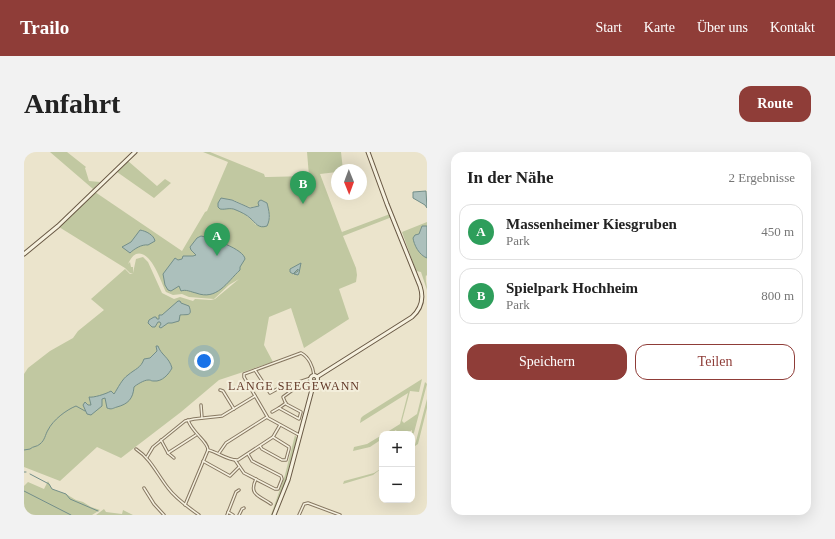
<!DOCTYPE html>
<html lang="de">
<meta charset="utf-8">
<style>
body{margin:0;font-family:"Times New Roman",serif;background:#f2f2f2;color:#222}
.controls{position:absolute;right:12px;bottom:12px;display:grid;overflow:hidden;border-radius:8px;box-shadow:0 4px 16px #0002}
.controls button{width:36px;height:36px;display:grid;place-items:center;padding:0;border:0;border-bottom:1px solid #e0e0e0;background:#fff;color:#222;font:20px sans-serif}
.compass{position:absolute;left:307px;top:12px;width:36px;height:36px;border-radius:50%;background:#fff;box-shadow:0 4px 16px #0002;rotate:179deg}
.you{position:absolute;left:180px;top:209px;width:14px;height:14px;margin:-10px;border:3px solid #fff;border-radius:50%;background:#1a73e8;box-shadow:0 0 0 6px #1a73e833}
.badge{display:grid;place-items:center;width:26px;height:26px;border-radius:50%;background:#8f3d38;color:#fff;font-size:13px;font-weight:700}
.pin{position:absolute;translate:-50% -33px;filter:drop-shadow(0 1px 2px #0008)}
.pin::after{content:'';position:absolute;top:21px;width:14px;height:12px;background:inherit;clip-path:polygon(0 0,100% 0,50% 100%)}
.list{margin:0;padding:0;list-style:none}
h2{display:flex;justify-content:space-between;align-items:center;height:52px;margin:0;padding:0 16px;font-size:17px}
h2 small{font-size:13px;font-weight:400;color:#767676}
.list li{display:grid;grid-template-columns:26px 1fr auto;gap:12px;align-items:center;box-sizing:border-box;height:56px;margin:0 8px 8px;padding:0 8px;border:1px solid #e0e0e0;border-radius:12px}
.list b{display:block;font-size:15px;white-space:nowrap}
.list p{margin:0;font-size:13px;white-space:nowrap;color:#767676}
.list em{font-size:13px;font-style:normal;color:#767676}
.actions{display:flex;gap:8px;padding:12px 16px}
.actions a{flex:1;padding:9px 0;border:1px solid #8f3d38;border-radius:12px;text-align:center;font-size:14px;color:#8f3d38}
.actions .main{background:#8f3d38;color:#fff}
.map{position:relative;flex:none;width:403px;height:363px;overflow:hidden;border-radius:12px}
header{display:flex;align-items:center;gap:24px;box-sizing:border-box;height:56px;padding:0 20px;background:#8f3d38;color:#fff}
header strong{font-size:19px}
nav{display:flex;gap:22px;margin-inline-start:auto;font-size:14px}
.intro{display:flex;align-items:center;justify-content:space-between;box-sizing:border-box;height:96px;padding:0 24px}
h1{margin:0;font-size:28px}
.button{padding:10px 18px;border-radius:12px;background:#8f3d38;color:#fff;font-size:14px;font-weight:700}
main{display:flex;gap:24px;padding:0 24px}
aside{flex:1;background:#fff;border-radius:12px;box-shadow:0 4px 16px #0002}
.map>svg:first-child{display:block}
.green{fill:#c1c8a1;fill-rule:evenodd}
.water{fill:#acc0bc;stroke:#738e89}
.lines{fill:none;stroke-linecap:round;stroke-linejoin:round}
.stream{stroke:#738e89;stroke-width:1}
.street-casing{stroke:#877862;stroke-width:3.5}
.secondary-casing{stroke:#695945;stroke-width:5}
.street{stroke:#f6f1df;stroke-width:1.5}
.secondary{stroke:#f6f1df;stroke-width:3}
.labels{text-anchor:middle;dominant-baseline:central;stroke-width:4;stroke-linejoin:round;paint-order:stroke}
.neighbourhood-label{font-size:12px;letter-spacing:1px;fill:#613727;stroke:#f3eedb}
</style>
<header>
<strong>Trailo</strong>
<nav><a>Start</a><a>Karte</a><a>Über uns</a><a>Kontakt</a></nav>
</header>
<div class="intro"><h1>Anfahrt</h1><a class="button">Route</a></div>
<main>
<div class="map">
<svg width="403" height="363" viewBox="0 0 403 363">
<rect width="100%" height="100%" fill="#ebe4cc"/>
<g class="green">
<polygon points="26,0 43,0 62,15 61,16 65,29 76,30 69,37"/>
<path d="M179,0H186L240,22L241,25H244L285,24L283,0H317L319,18H313V20L296,22L319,83L318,80L366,62L368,65L319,84L332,116L333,123L332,130L315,137L325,167L280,196L267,156L245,165L240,193L249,210L195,228L157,260L97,306L73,295L36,329L0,315V222L4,216L26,199L49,186L54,179L80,158L67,147L101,117L106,122L109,121L112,107L119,105L124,110L138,141L150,147L156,145L169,149L171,147L187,148L191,147L215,127L205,133L190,147L165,145L158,142L149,143L142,140C137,130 127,97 112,102C108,104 106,108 104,112L106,110L107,115H109V121H106L101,116L35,75L71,40L158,99L181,60L183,59L204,10ZM199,46C203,48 205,47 209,48C221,52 221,57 235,54L237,48L243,51L246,66L232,73C225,64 215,57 204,56Z"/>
<polygon points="104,9 133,34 141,27 147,31 130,46 93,20"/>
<path d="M403,70V74H398L395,82H393L390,91L399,104L403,105V124L402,123C401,128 403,132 403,138L397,120L392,119L378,80Z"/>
<polygon points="398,227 395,240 386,239 378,269 380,271 393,262 401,230 403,232 388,288 388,278 382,282 374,282 372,278 366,282 360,282 376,272 384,241 336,271 337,266 339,264"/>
<polygon points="403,247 403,256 394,292 388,296 388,295 391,293"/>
<polygon points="271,283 273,286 263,327 248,363 247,363 261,323"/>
<polygon points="358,283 358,287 346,295 329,299 330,295 343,292"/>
<polygon points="358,316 349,323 319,332 320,329 350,321"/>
<polygon points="24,329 28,337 42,342 52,348 59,350 67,355 76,358 68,363 0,363 0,334 4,330 20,337"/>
<polygon points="80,357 82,360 98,362 99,358 109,363 72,363"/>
</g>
<g class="water">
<polygon points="402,39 403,56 401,53 389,46 389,40"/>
<path d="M197,46L208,48L226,56L235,54L234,51L235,49L237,48L243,51C245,59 247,66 243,74C234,77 232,71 226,66C223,63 217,60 212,58C206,55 202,58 196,57L194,55V51Z"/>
<path d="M398,74H403V106C395,103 390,93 389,86L391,83L395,82Z"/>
<path d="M116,78C122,79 130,83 131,89L124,93C118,92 110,97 106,101L98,95L107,90Z"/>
<path d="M177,84C187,86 220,97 221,107L216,115V118C203,130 193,149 172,141C167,140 162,137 157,139L155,134L147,139L144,138L141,133L139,122L151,106L154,108L158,107L159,104H169L172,103L167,98L166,95L173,86Z"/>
<polygon points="277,111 275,121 274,123 270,122 274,119 274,117 269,122 266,120 266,117"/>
<path d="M154,149H156L157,151L165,154C169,165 163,162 156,163L155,169L148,171H144L137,176L135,175L137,172L136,170H134L131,175H128L124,171L125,168L130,165H132L133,167H135V163H138Z"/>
<path d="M132,194H134C137,203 145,205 148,216C145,222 138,230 130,229C126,229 128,228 124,228C120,228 112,233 110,235C109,247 104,252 93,255C89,256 88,258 83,256L81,246L78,247V254L67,263L63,262L59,253L61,250L64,253H67L65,245C69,246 82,242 87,239L90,242C94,236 98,227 104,223C111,217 117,216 120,207L126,206L133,199Z"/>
</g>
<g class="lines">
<g class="stream">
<path d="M0,298L6,297C9,294 13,295 16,292C21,288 21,283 24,278C29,268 42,258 52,254L61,259"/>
<polyline points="0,320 2,320"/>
<polyline points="6,322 25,332 28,337 42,342 46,347 74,359"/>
<polyline points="0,339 47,363"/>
</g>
<defs>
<g id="street">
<polyline points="231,218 246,241 264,231 268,233"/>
<polyline points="270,237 268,235 269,232 287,226"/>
<polyline points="196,238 199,239 210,257"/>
<polyline points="177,253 178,266"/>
<polyline points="255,256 262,251"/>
<polyline points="248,260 255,256 275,267 277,260 262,252 259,245 270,237 287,229"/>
<path d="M164,268C168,281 184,289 184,298"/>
<path d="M275,283L244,266L220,225V222L277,201C285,205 289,215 290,223"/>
<polyline points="137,288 144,301 150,306"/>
<polyline points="236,294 238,297 258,308 262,308 265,297 265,295 249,285"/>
<path d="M112,297C127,307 133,322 144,336C152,347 164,355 175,363"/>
<path d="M184,298C194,300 204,309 214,308L249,285L256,273"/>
<polyline points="144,301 172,283"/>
<polyline points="195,301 202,291 243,265"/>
<polyline points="123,305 129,295 161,269 170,267 198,264 231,244"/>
<polyline points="211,308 220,321 251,337 254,337 258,327 257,324 228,309 224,302"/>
<polyline points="179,309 206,324 215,315"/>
<path d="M232,327C224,343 236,344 247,352"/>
<polyline points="120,336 130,352 140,363"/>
<polyline points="161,353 184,298"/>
<polyline points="204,360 209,363"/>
<polyline points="203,363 212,340 215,338"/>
<polyline points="215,363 218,357 220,356"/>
<polyline points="275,363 280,352 284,351 316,363"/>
</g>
<g id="secondary">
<polyline points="0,102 34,74 111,0"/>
<circle cx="290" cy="227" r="3.5"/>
<path d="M293,225L388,165C398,156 400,146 396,134L363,52L344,0"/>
<polyline points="250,363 264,328 290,230"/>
</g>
</defs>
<use href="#street" class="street-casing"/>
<use href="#secondary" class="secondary-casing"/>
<use href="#street" class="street"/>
<use href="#secondary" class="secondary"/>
</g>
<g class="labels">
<g class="neighbourhood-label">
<text x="270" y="234">LANGE SEEGEWANN</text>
</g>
</g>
</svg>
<div class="controls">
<button>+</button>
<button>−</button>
</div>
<svg class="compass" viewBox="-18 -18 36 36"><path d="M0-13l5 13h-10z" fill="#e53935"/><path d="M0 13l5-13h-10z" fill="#767676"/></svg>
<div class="you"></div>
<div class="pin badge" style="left:193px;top:104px;background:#2e9e5b">A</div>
<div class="pin badge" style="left:279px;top:52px;background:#2e9e5b">B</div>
</div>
<aside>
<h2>In der Nähe<small>2 Ergebnisse</small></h2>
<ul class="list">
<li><span class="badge" style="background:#2e9e5b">A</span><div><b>Massenheimer Kiesgruben</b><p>Park</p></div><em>450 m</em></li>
<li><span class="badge" style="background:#2e9e5b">B</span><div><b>Spielpark Hochheim</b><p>Park</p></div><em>800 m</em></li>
</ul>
<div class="actions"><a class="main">Speichern</a><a>Teilen</a></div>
</aside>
</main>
